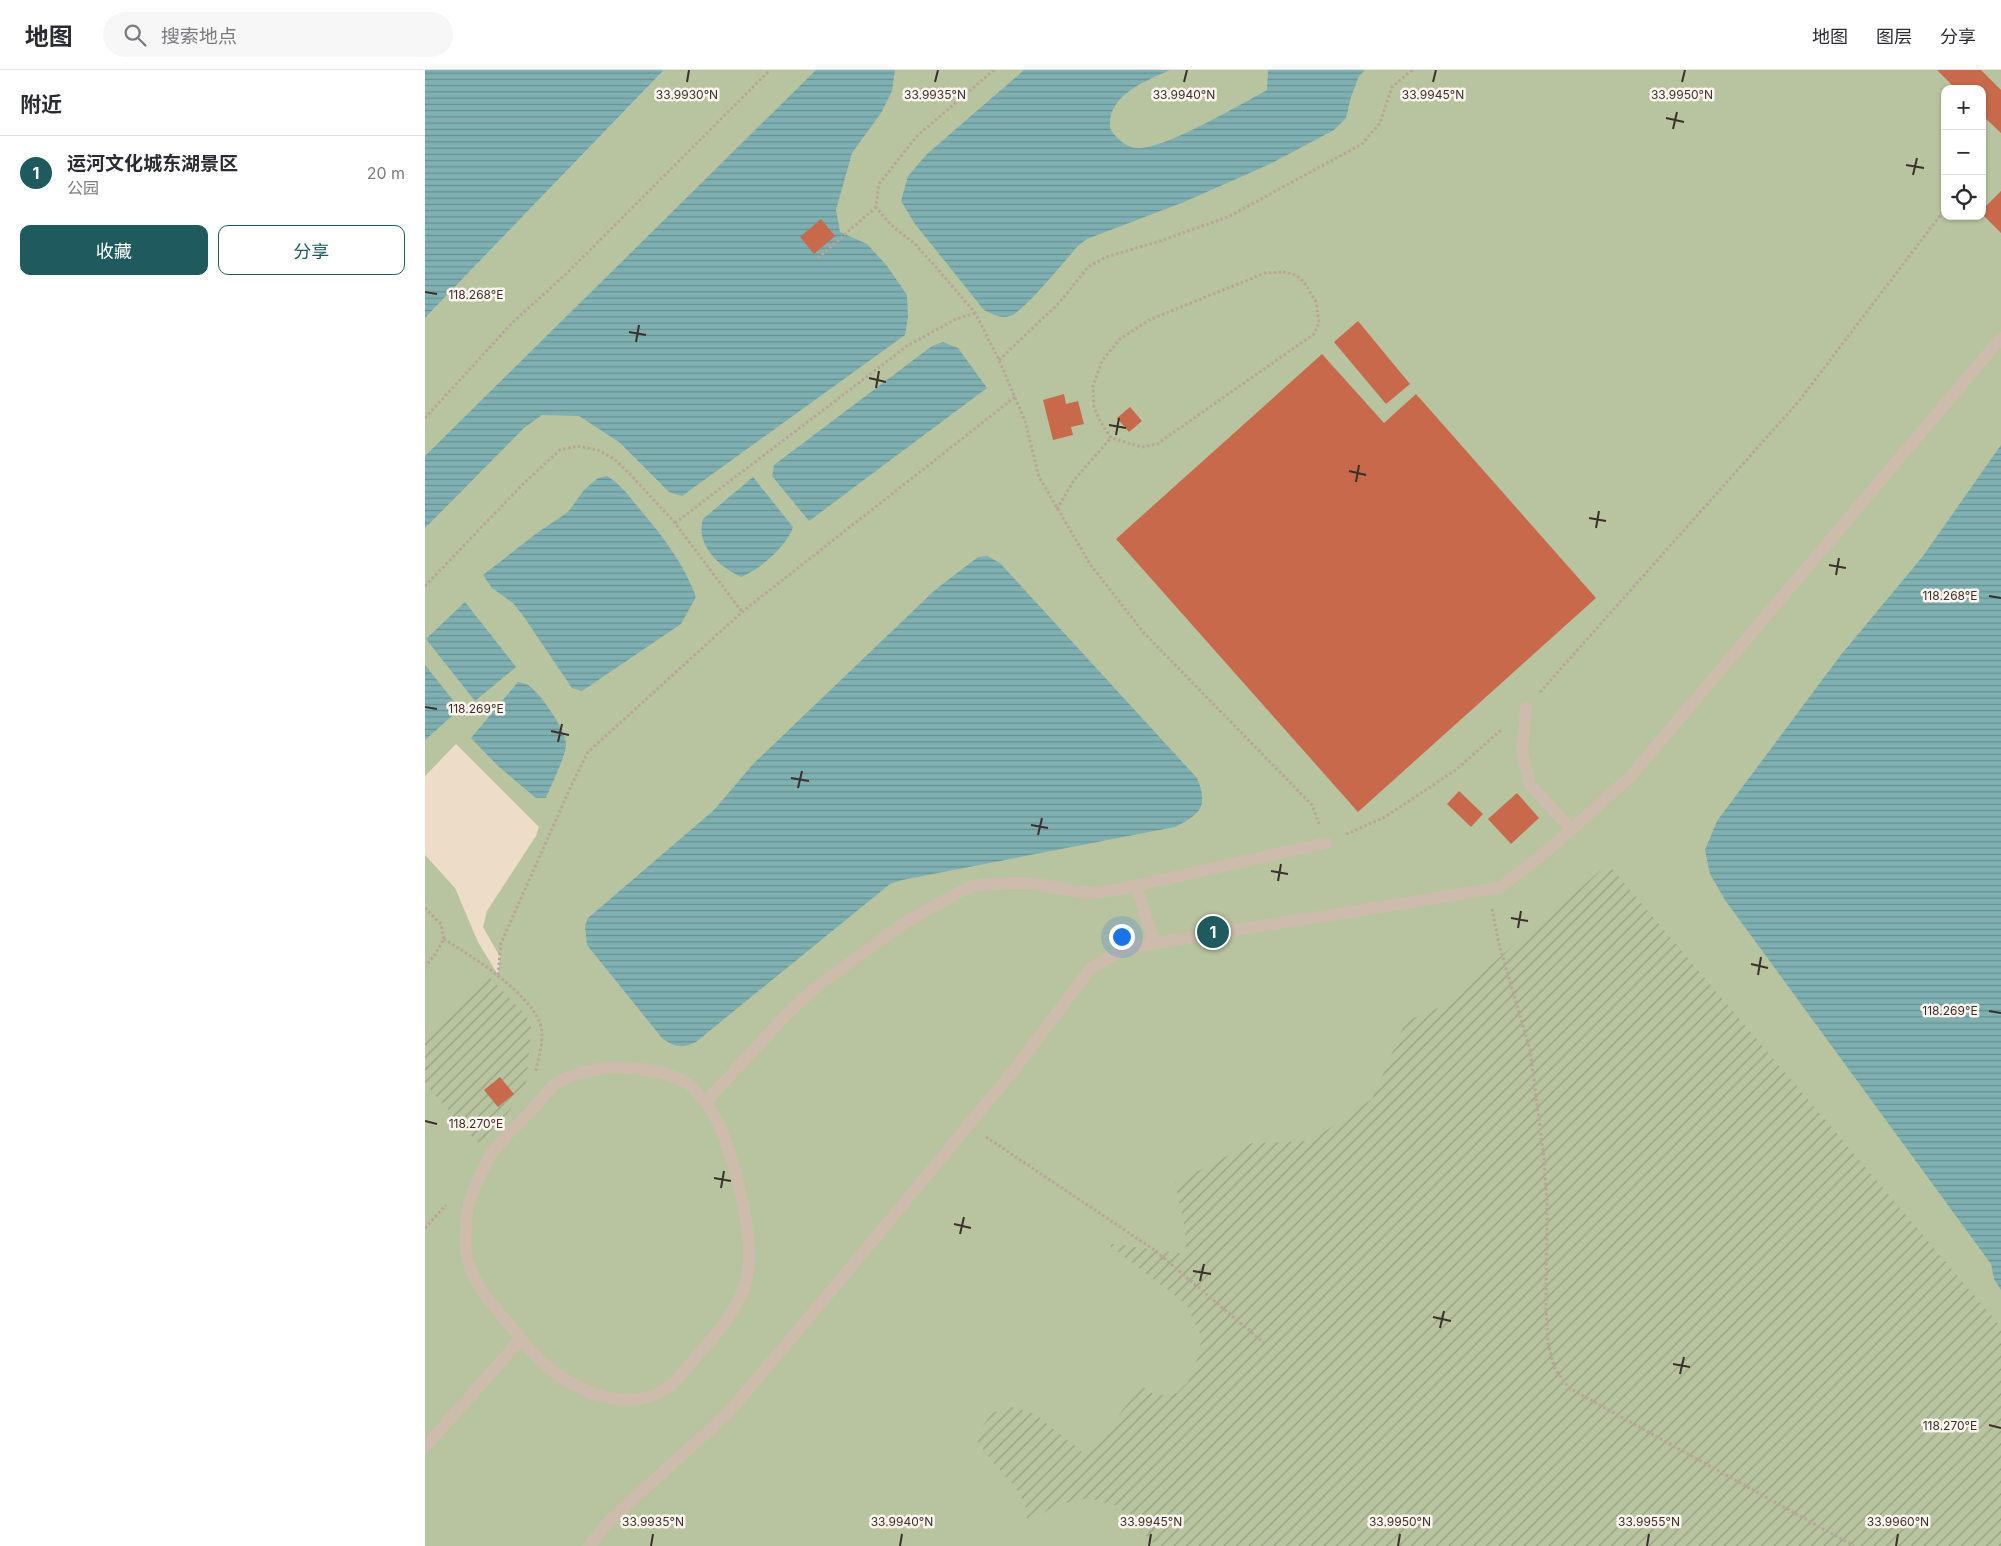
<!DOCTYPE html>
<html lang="zh">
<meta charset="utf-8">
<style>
body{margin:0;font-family:Inter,"Noto Sans SC",sans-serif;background:#f7f7f7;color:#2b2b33}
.controls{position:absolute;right:15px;top:15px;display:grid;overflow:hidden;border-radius:10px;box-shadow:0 1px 4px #0004}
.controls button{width:45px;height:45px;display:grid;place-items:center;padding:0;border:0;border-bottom:1px solid #e1e1e2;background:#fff;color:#2b2b33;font:25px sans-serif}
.you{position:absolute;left:696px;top:866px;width:18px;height:18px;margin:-12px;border:4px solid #fff;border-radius:50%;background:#1a73e8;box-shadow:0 0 0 8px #1a73e833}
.badge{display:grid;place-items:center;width:32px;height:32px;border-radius:50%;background:#1f5a5e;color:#fff;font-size:16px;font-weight:700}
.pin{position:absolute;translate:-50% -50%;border:2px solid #fff;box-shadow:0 1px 5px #0006}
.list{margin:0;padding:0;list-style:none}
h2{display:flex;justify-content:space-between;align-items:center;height:65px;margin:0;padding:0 20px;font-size:21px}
h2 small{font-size:16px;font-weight:400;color:#7c7c81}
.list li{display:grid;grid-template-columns:32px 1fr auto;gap:15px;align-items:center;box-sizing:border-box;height:75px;padding:0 20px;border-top:1px solid #e1e1e2}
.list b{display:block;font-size:19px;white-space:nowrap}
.list p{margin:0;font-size:16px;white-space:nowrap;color:#7c7c81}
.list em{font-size:16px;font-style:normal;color:#7c7c81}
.actions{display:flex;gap:10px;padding:15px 20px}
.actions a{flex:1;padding:11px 0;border:1px solid #1f5a5e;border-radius:10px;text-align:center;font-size:18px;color:#1f5a5e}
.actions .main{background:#1f5a5e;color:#fff}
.icon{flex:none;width:28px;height:28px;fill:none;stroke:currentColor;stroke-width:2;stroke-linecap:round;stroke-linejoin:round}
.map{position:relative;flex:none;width:1576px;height:1476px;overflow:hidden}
header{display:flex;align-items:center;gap:30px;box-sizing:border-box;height:70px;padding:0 25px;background:#fff;border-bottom:1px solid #e1e1e2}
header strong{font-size:24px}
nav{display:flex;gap:28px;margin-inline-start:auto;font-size:18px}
.search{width:350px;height:45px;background:#f7f7f7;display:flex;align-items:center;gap:12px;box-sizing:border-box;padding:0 18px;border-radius:28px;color:#7c7c81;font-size:19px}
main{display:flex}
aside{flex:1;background:#fff}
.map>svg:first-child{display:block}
.park{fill:#b8c4a0;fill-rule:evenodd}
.garden{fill:url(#garden-furrows)}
.plaza{fill:#ecdcc8}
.water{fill:url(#water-rules)}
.building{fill:#c8694b}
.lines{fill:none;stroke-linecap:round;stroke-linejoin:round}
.path{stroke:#b9a596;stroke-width:3;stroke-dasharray:2.5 2.5;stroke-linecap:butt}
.service{stroke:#cdbbac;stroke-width:12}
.minor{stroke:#cdbbac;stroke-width:12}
.ticks{fill:none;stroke:#3b302b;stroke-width:2}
.ticks-label{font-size:12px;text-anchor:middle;fill:#3b302b;stroke:#fbf5ee;stroke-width:5;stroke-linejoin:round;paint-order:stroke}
</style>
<header>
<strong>地图</strong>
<div class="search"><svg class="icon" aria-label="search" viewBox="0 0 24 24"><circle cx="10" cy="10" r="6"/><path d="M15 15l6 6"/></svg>搜索地点</div>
<nav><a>地图</a><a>图层</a><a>分享</a></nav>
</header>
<main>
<aside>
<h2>附近<small></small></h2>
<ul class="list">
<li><span class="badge">1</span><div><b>运河文化城东湖景区</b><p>公园</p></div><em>20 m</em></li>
</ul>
<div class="actions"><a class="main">收藏</a><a>分享</a></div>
</aside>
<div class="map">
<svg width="1576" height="1476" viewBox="0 0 1576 1476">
<defs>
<pattern id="garden-furrows" width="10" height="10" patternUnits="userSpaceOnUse" patternTransform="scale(1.25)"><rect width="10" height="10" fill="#b8c4a0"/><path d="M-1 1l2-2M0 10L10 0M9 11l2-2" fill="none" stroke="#97a083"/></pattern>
<pattern id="water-rules" width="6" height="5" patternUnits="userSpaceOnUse" patternTransform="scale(1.25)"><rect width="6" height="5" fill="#7fb0b2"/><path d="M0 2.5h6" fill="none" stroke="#699091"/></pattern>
</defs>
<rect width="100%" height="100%" fill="#f4ebe1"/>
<path class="park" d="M239,0H1576V1476H0V248ZM1520,19H1557V146H1520Z"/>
<g class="garden">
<path d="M1183,794L1576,1257V1476H731L693,1436L663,1428L631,1435L602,1453C602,1447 602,1439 599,1433C589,1409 562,1391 550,1367L567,1343L587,1337L610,1344L661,1385L717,1316L731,1326L752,1323L763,1312L771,1293L777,1268L761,1234L681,1173L761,1184L760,1158L750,1113L827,1073L886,1071L947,1029L981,951L1018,936Z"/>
<polygon points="62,905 100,944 106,955 105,971 101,1012 97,1023 82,1044 54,1074 0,1014 0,969"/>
</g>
<polygon class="plaza" points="31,674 114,757 111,766 62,841 58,857 75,887 73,905 53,872 30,818 0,785 0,706"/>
<g class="water">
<polygon points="0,0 239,0 0,248"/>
<polygon points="391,0 470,0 467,21 456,43 427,83 411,140 415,162 442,174 462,196 482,225 483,247 480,265 257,426 244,422 194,372 154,346 117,345 99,358 0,458 0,386"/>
<path d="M599,0H745C723,10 685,24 685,53C685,57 685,59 688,63C695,71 702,78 713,78C740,79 816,34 842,20L843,0H940L934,6L926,27L921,48L909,60L845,94L759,132L662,169L653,176C641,189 598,243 585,246C575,249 568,244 559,240L490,154L476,131L483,106L502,84Z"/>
<polygon points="518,272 533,278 562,318 384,451 347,406 349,395 507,276"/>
<polygon points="1576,375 1576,1220 1569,1209 1566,1194 1300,830 1285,804 1280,780 1292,751 1415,586 1498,486"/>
<path d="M182,406C197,415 206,429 217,442C239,468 259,494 271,527L256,554L157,621L147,618L99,547L88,533L67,518L58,505L112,463L143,442L159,420L173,408Z"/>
<path d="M328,407L368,457C363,475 333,501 316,507C294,497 270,474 278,449Z"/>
<path d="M562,486L575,493L772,708C784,737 775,744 750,757L477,810L465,814L271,972C257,979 249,977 237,968L162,875L160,856L163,848L289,740L328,694L510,520L553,487Z"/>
<polygon points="40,532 91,597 50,631 1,569"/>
<polygon points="0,595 35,639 0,670"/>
<path d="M93,612C96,613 98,613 101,614C113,619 141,660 141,674C141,686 126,715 121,728H111L73,696L46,668Z"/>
</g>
<g class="building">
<polygon points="1512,0 1556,0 1576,20 1576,63 1557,45 1557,19 1531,19"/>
<polygon points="1576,121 1576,163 1557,144 1557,140"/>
<polygon points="396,149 410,166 389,184 375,167"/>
<polygon points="933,251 985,314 961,334 909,272"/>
<polygon points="897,284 959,353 991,324 1171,528 933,742 691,469"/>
<polygon points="639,324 641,334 653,331 659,354 646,357 648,365 628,370 618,330"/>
<polygon points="705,337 717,351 704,362 692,348"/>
<polygon points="1034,721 1058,744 1046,757 1022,734"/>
<polygon points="1092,723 1114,748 1086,774 1063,749"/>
<polygon points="75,1007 89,1024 73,1037 59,1020"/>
</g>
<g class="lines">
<g class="path">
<polyline points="569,0 492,66 454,114 451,137 465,154 490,174 511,197 550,243 574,290 600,351 614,407 665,494 719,563 887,735 894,754"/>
<polyline points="1557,89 1558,88"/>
<polyline points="393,188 451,137"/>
<polygon points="858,202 871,205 879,212 891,232 894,253 889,264 732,374 717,377 686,368 675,351 669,337 668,316 677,291 695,269 724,250 840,203"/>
<polyline points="574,290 634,233 663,197 681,187 732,172 803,147 937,74 955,53 967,17 987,0"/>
<polyline points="0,348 87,253 141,204 345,0"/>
<polyline points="632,439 649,410 686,368"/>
<polyline points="250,453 482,276 531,249 550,243"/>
<polyline points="0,516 99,413 135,380 152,376 173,380 189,389 204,403 250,453 317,542"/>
<polyline points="1115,622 1374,331 1520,139"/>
<polyline points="921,764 960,747 1032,699 1076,660"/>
<polyline points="0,838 16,854 19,869 9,886 0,896"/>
<polyline points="1067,839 1074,874 1105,980 1119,1088 1122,1135 1121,1238 1123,1274 1130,1299 1144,1318 1429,1476"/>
<path d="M19,869C48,887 102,921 115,953C120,967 114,989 110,1003"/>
<polyline points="73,905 76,873 147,714 163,682 317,542 590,327"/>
<polyline points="561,1067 728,1179 839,1273"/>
<polyline points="0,1158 21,1135"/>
</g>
<g class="service">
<polyline points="1101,638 1097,680 1105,715 1146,759"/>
<polyline points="711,815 729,873"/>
<path d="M185,997C211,998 237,999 260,1012C271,1018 290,1045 295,1057C310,1094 332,1173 321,1211C313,1240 291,1265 271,1287C262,1297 253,1311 242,1318C204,1344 155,1323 123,1297C107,1284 94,1266 81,1251C64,1231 44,1208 41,1181C40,1170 41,1143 44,1133C48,1121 61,1090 68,1081C80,1066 95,1053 108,1039C116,1030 124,1017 135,1011C150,1003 168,1000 185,997Z"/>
<polyline points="280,1033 361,945 390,918 478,854 518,831 547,816 578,813 606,813 662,823 691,820 901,773"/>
<polyline points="0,1377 96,1269"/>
</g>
<polyline class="minor" points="164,1476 183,1452 303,1343 412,1214 589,1000 665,899 700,878 1074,818 1116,786 1205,707 1576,268"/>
</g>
<path class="ticks" d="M262,12L264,0M510,12L513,0M759,12L762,0M1008,12L1011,0M1257,12L1260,0M1241,48L1259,52M1248,59L1252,42M1481,95L1499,98M1488,105L1492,88M0,222L12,224M204,262L221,265M211,272L214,255M444,308L461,312M451,318L454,301M684,355L701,358M691,365L694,348M924,401L941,405M931,412L934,395M1164,448L1181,451M1171,458L1174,441M1404,495L1421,498M1411,505L1414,488M1564,526L1576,528M0,637L12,639M126,661L144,665M133,672L137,654M366,708L384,711M373,718L377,701M606,755L623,758M613,765L617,748M846,801L863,804M853,811L856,794M1086,848L1103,851M1093,858L1096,841M1326,894L1343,898M1333,905L1336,887M1564,941L1576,943M0,1051L12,1054M289,1108L306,1111M296,1118L299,1101M529,1154L546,1158M535,1164L539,1147M768,1201L786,1204M775,1211L779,1194M1008,1247L1026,1251M1015,1258L1019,1241M1248,1294L1265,1297M1255,1304L1259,1287M1564,1355L1576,1358M226,1476L228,1464M475,1476L477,1464M724,1476L726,1464M973,1476L975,1464M1222,1476L1224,1464M1471,1476L1473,1464"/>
<g class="ticks-label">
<text x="262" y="29">33.9930°N</text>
<text x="510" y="29">33.9935°N</text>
<text x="759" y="29">33.9940°N</text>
<text x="1008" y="29">33.9945°N</text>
<text x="1257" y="29">33.9950°N</text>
<text x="51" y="229">118.268°E</text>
<text x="1525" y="530">118.268°E</text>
<text x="51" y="643">118.269°E</text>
<text x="1525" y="945">118.269°E</text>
<text x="51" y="1058">118.270°E</text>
<text x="1525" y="1360">118.270°E</text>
<text x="228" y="1456">33.9935°N</text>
<text x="477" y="1456">33.9940°N</text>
<text x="726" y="1456">33.9945°N</text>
<text x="975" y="1456">33.9950°N</text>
<text x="1224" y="1456">33.9955°N</text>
<text x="1473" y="1456">33.9960°N</text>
</g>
</svg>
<div class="controls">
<button>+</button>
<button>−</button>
<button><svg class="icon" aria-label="locate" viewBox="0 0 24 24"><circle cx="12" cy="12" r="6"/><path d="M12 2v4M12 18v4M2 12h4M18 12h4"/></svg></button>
</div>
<div class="you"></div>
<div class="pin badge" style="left:788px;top:862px">1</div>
</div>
</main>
